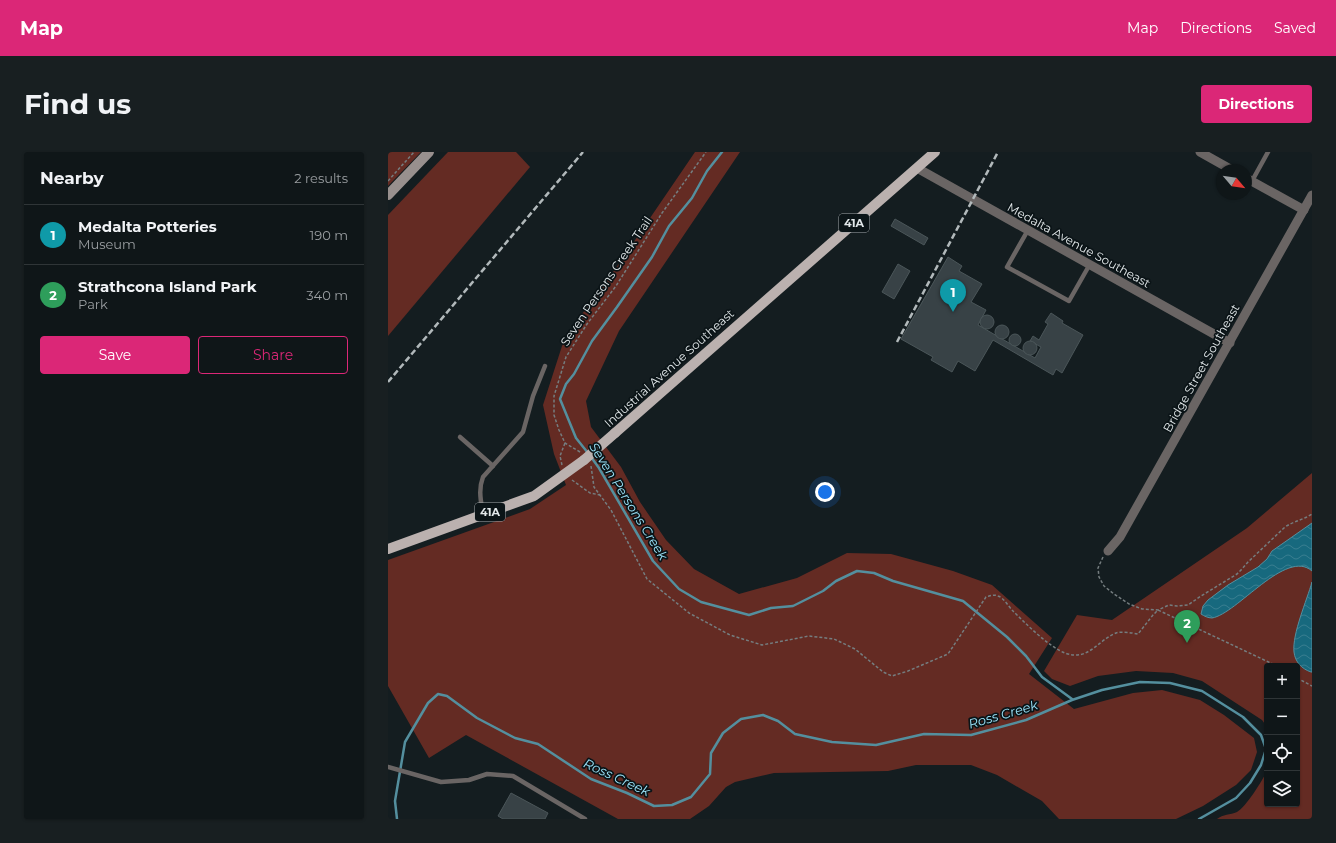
<!DOCTYPE html>
<meta charset="utf-8">
<style>
body{margin:0;font-family:Montserrat,sans-serif;background:#181f21;color:#f1f3f6}
.controls{position:absolute;right:12px;bottom:12px;display:grid;overflow:hidden;border-radius:4px;box-shadow:0 1px 3px #0004}
.controls button{width:36px;height:36px;display:grid;place-items:center;padding:0;border:0;border-bottom:1px solid #2f3537;background:#0f1618;color:#f1f3f6;font:20px sans-serif}
.compass{position:absolute;left:828px;top:12px;width:36px;height:36px;border-radius:50%;background:#0f1618;box-shadow:0 1px 3px #0004;rotate:119deg}
.you{position:absolute;left:437px;top:340px;width:14px;height:14px;margin:-10px;border:3px solid #fff;border-radius:50%;background:#1a73e8;box-shadow:0 0 0 6px #1a73e833}
.badge{display:grid;place-items:center;width:26px;height:26px;border-radius:50%;background:#db2777;color:#fff;font-size:13px;font-weight:700}
.pin{position:absolute;translate:-50% -33px;filter:drop-shadow(0 1px 2px #0008)}
.pin::after{content:'';position:absolute;top:21px;width:14px;height:12px;background:inherit;clip-path:polygon(0 0,100% 0,50% 100%)}
.list{margin:0;padding:0;list-style:none}
h2{display:flex;justify-content:space-between;align-items:center;height:52px;margin:0;padding:0 16px;font-size:17px}
h2 small{font-size:13px;font-weight:400;color:#9b9fa2}
.list li{display:grid;grid-template-columns:26px 1fr auto;gap:12px;align-items:center;box-sizing:border-box;height:60px;padding:0 16px;border-top:1px solid #2f3537}
.list b{display:block;font-size:15px;white-space:nowrap}
.list p{margin:0;font-size:13px;white-space:nowrap;color:#9b9fa2}
.list em{font-size:13px;font-style:normal;color:#9b9fa2}
.actions{display:flex;gap:8px;padding:12px 16px}
.actions a{flex:1;padding:9px 0;border:1px solid #db2777;border-radius:4px;text-align:center;font-size:14px;color:#db2777}
.actions .main{background:#db2777;color:#fff}
.icon{flex:none;width:22px;height:22px;fill:none;stroke:currentColor;stroke-width:2;stroke-linecap:round;stroke-linejoin:round}
.map{position:relative;flex:none;width:924px;height:667px;overflow:hidden;border-radius:4px}
header{display:flex;align-items:center;gap:24px;box-sizing:border-box;height:56px;padding:0 20px;background:#db2777;color:#fff}
header strong{font-size:19px}
nav{display:flex;gap:22px;margin-inline-start:auto;font-size:14px}
.intro{display:flex;align-items:center;justify-content:space-between;box-sizing:border-box;height:96px;padding:0 24px}
h1{margin:0;font-size:28px}
.button{padding:10px 18px;border-radius:4px;background:#db2777;color:#fff;font-size:14px;font-weight:700}
main{display:flex;gap:24px;padding:0 24px}
aside{flex:1;background:#0f1618;border-radius:4px;box-shadow:0 1px 3px #0004}
.map>svg:first-child{display:block}
.green{fill:#642b23}
.water{fill:url(#water-waves);stroke:#548f9e}
.lines{fill:none;stroke-linecap:round;stroke-linejoin:round}
.stream{stroke:#548f9e;stroke-width:2.5}
.building{fill:#384246;stroke:#4b5659}
.path{stroke:#757d7f;stroke-width:1.5;stroke-dasharray:3 2;stroke-linecap:butt}
.lane{stroke:#6a6564;stroke-width:4.5}
.street{stroke:#6a6564;stroke-width:9}
.secondary{stroke:#98908e;stroke-width:10}
.primary{stroke:#bbb1af;stroke-width:10}
.rail{stroke:#b2b9bb;stroke-width:2.5;stroke-dasharray:6 3;stroke-linecap:butt}
.primary-bridge{stroke:#bbb1af;stroke-width:10}
.labels{text-anchor:middle;dominant-baseline:central;stroke-width:3.5;stroke-linejoin:round;paint-order:stroke}
.shield{fill:#0b1417;stroke:#a2a8ab;stroke-width:1}
.shield-label{font-size:11px;font-weight:bold;fill:#e2e8ea}
.street-label{font-size:12px;fill:#e2e8ea;stroke:#0b1417}
.water-label{font-size:13px;font-style:italic;fill:#9ce5fc;stroke:#0b1417}
</style>
<header>
<strong>Map</strong>
<nav><a>Map</a><a>Directions</a><a>Saved</a></nav>
</header>
<div class="intro"><h1>Find us</h1><a class="button">Directions</a></div>
<main>
<aside>
<h2>Nearby<small>2 results</small></h2>
<ul class="list">
<li><span class="badge" style="background:#0f9aa8">1</span><div><b>Medalta Potteries</b><p>Museum</p></div><em>190 m</em></li>
<li><span class="badge" style="background:#2e9e5b">2</span><div><b>Strathcona Island Park</b><p>Park</p></div><em>340 m</em></li>
</ul>
<div class="actions"><a class="main">Save</a><a>Share</a></div>
</aside>
<div class="map">
<svg width="924" height="667" viewBox="0 0 924 667">
<defs>
<pattern id="water-waves" width="16" height="10" patternUnits="userSpaceOnUse"><rect width="16" height="10" fill="#17697e"/><path d="M0 5q4-4 8 0t8 0" fill="none" stroke="#387e90"/></pattern>
</defs>
<rect width="100%" height="100%" fill="#141d20"/>
<g class="green">
<polygon points="0,0 33,0 0,34"/>
<polygon points="60,0 128,0 142,15 0,184 0,63"/>
<polygon points="307,0 352,0 231,179 198,249 203,275 233,315 252,350 278,388 306,417 351,442 409,426 459,401 503,402 565,419 604,433 664,486 641,522 686,557 745,541 774,538 812,548 836,563 866,586 869,600 863,618 848,633 815,654 788,667 671,667 654,649 609,623 583,613 528,613 500,619 386,621 347,630 338,635 321,654 302,667 230,667 78,583 41,606 0,534 0,408 142,357 178,333 166,302 155,253 174,194 194,162 228,116"/>
<path d="M924,321V667H829C835,662 842,663 849,660C858,655 874,629 879,619V652H909V514H879V575L874,568L814,529L785,521L748,519L710,524L682,534L664,527L656,519L689,463L724,468L859,376Z"/>
</g>
<g class="water">
<path d="M924,371V419C898,396 849,462 824,466C820,466 816,464 813,462L815,454L820,448L840,433L870,415L879,407L884,399Z"/>
<path d="M924,430V520H923C914,517 907,510 906,500C904,482 919,448 924,430Z"/>
</g>
<g class="lines">
<g class="stream">
<polyline points="200,301 188,286 172,247 178,232 186,222 204,189 229,155 264,105 281,74 304,46 319,19 334,0"/>
<polyline points="203,305 211,316 265,409 291,437 313,450 361,463 383,456 405,454 435,439 448,429 469,419 486,421 505,429 575,449 619,485 638,504 654,525 684,547"/>
<polyline points="9,667 7,649 17,590 40,551 50,542 59,544 89,566 127,586 150,592 203,627 239,641 266,654 284,653 303,645 322,622 323,601 335,581 353,567 375,563 390,569 407,582 444,590 488,593 536,582 583,583 638,568 684,548 714,538 752,530 782,531 814,539 855,565 873,583 878,597 873,613 862,631 848,646 811,667"/>
</g>
</g>
<g class="building">
<polygon points="507,67 540,86 536,93 503,74"/>
<polygon points="560,105 574,114 571,119 594,132 583,150 598,158 590,173 647,206 653,195 642,189 645,184 651,188 660,172 657,170 663,161 675,169 674,171 695,183 674,221 668,217 665,223 605,188 587,219 570,209 564,220 543,208 545,205 513,187"/>
<polygon points="510,112 522,119 506,147 494,140"/>
<circle cx="599" cy="170" r="7"/>
<circle cx="614" cy="180" r="7"/>
<circle cx="627" cy="188" r="6"/>
<circle cx="642" cy="196" r="7"/>
<polygon points="123,641 160,661 157,667 115,667 110,664"/>
</g>
<g class="lines">
<g class="path">
<polyline points="0,29 26,0"/>
<polyline points="192,300 177,291 171,278 166,263 166,244 178,205 199,172 228,134 274,61 318,0"/>
<polyline points="174,313 172,304 177,291"/>
<path d="M203,314L206,335L223,358L259,427L301,461L342,483L374,493L421,484L446,487L467,497L495,520L504,524L520,519L560,502L598,445C602,444 606,442 610,444C616,446 620,454 625,459C637,471 661,495 677,501C700,510 710,488 728,481C734,479 744,481 750,482L765,463L770,458L889,514"/>
<polyline points="184,328 202,341 212,343"/>
<path d="M715,405L710,416L711,425L716,434L726,442L741,452L754,457L770,458L781,453L789,454L800,453L813,444L849,422L854,417L860,410L897,375C906,369 915,368 924,362"/>
<polyline points="909,526 924,534"/>
</g>
<g class="lane">
<polyline points="864,29 880,0"/>
<polyline points="640,78 619,115 681,149 702,112"/>
<polyline points="72,285 105,314"/>
<path d="M95,363C93,349 90,338 95,325L135,280L145,244L157,214"/>
<polyline points="0,615 53,630 81,628 99,622 125,624 197,667"/>
</g>
<g class="street">
<polyline points="812,0 844,18"/>
<polyline points="529,16 842,191"/>
<polyline points="858,26 916,58"/>
<polyline points="720,399 732,385 924,43"/>
</g>
<polyline class="secondary" points="0,43 41,0"/>
<g class="primary">
<polyline points="227,281 547,0"/>
<polyline points="0,397 146,344 196,308"/>
</g>
<g class="rail">
<polyline points="509,190 610,0"/>
<polyline points="0,230 195,0"/>
</g>
<polyline class="primary-bridge" points="196,308 227,281"/>
</g>
<g class="labels">
<g class="shield">
<rect x="451" y="62" width="30" height="18" rx="3"/>
<rect x="87" y="351" width="30" height="18" rx="3"/>
</g>
<g class="shield-label">
<text x="466" y="71">41A</text>
<text x="102" y="360">41A</text>
</g>
<g class="street-label">
<text transform="translate(691 93) rotate(29)">Medalta Avenue Southeast</text>
<text transform="translate(218 129) rotate(-56)">Seven Persons Creek Trail</text>
<text transform="translate(281 216) rotate(-42)">Industrial Avenue Southeast</text>
<text transform="translate(813 216) rotate(-61)">Bridge Street Southeast</text>
</g>
<g class="water-label">
<text transform="translate(241 349) rotate(58)">Seven Persons Creek</text>
<text transform="translate(615 562) rotate(-16)">Ross Creek</text>
<text transform="translate(229 625) rotate(25)">Ross Creek</text>
</g>
</g>
</svg>
<div class="controls">
<button>+</button>
<button>−</button>
<button><svg class="icon" aria-label="locate" viewBox="0 0 24 24"><circle cx="12" cy="12" r="6"/><path d="M12 2v4M12 18v4M2 12h4M18 12h4"/></svg></button>
<button><svg class="icon" aria-label="layers" viewBox="0 0 24 24"><path d="M12 4l9 5-9 5-9-5zM3 14l9 5 9-5"/></svg></button>
</div>
<svg class="compass" viewBox="-18 -18 36 36"><path d="M0-13l5 13h-10z" fill="#e53935"/><path d="M0 13l5-13h-10z" fill="#9b9fa2"/></svg>
<div class="you"></div>
<div class="pin badge" style="left:565px;top:160px;background:#0f9aa8">1</div>
<div class="pin badge" style="left:799px;top:491px;background:#2e9e5b">2</div>
</div>
</main>
